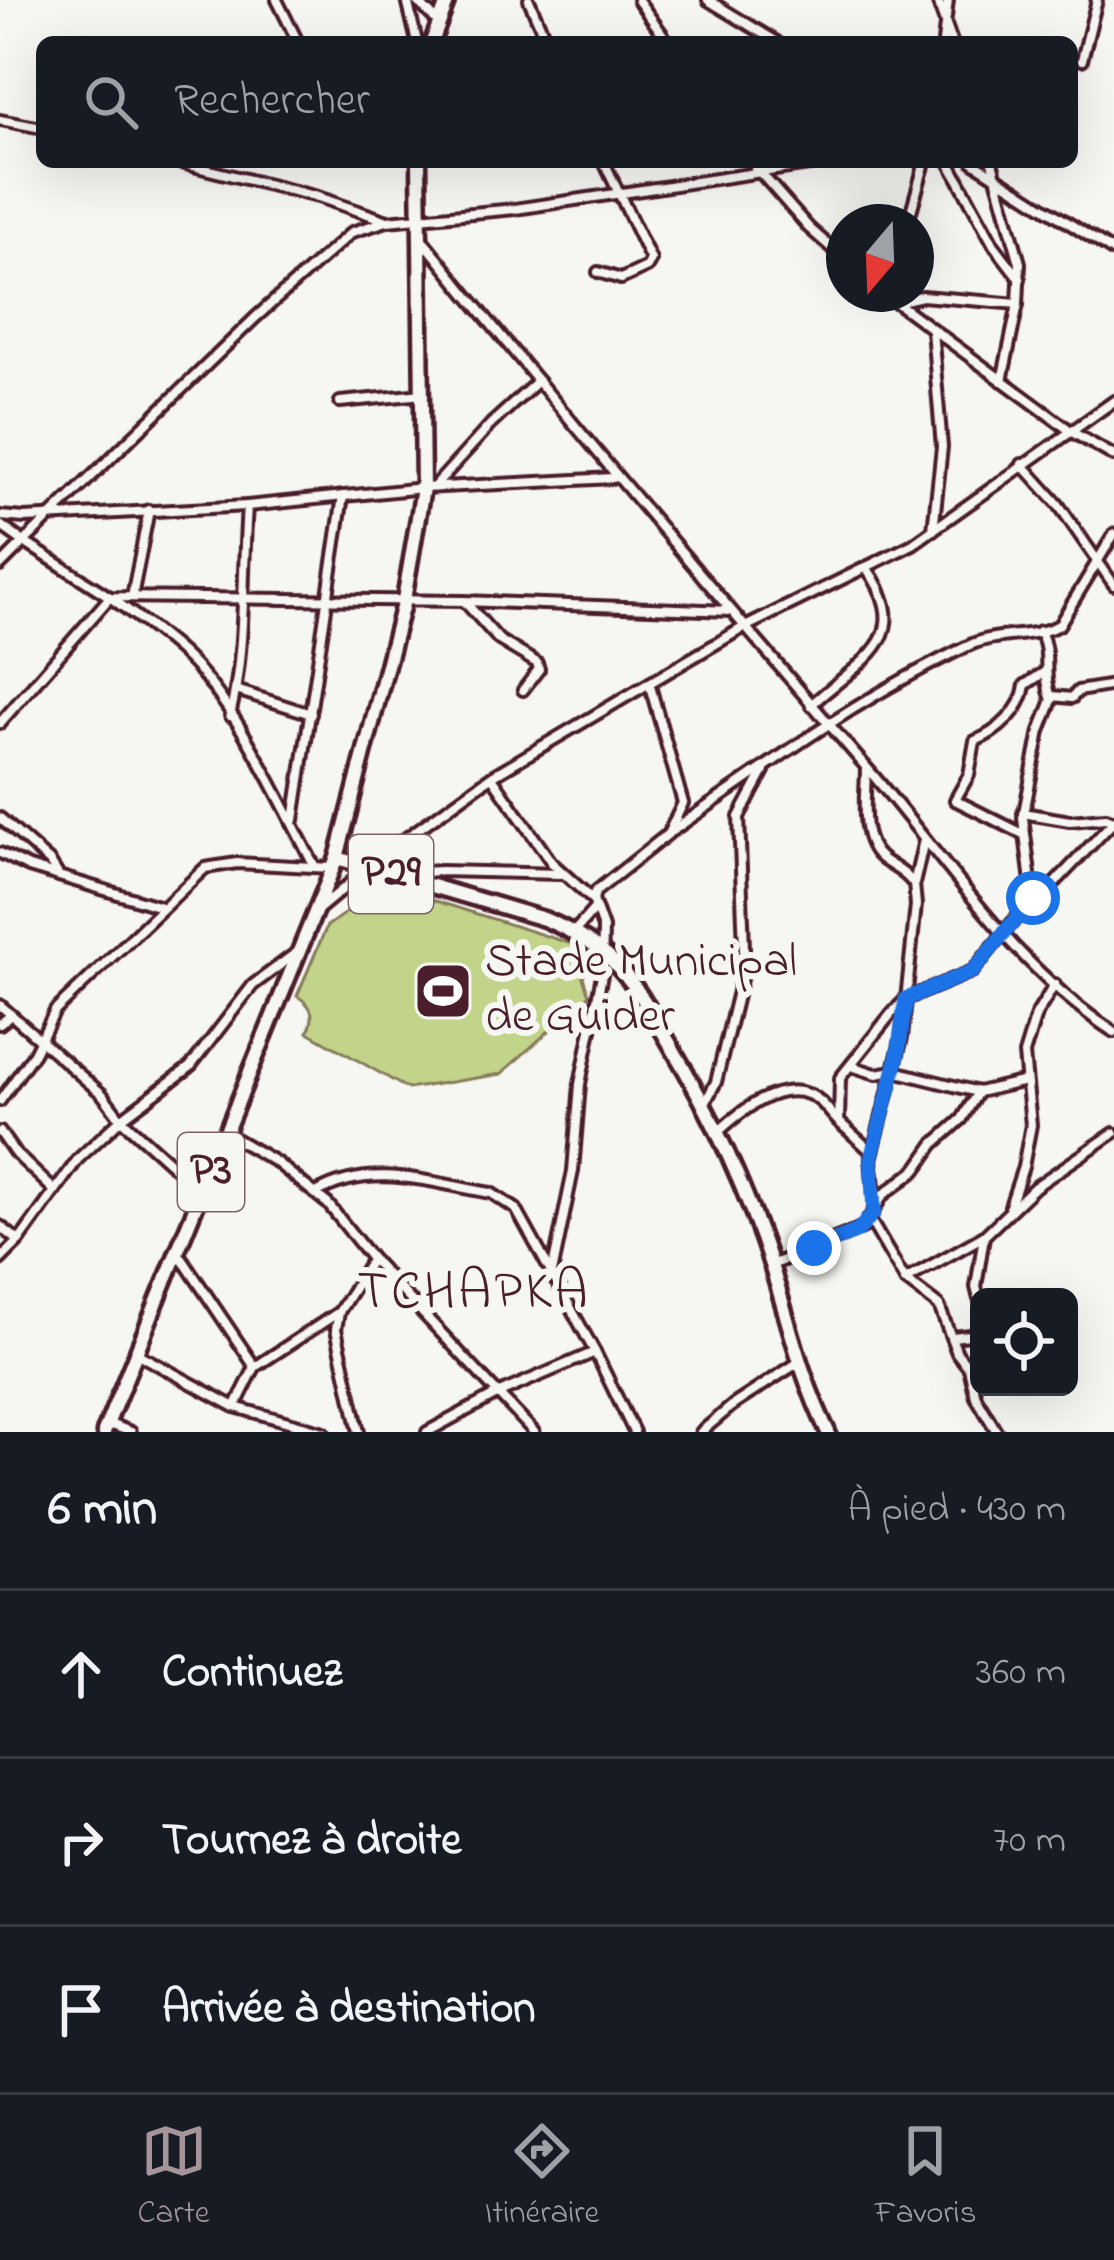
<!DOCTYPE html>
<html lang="fr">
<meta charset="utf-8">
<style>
body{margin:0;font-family:"Indie Flower",sans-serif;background:#242831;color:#f1f3f6}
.controls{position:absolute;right:36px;bottom:36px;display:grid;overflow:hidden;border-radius:18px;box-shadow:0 12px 48px #0002}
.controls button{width:108px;height:108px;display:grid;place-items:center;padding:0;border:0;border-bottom:3px solid #363941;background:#171b24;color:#f1f3f6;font:60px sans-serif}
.compass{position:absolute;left:826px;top:204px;width:108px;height:108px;border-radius:50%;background:#171b24;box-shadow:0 12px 48px #0002;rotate:199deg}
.stop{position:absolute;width:36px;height:36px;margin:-27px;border:9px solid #1a73e8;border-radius:50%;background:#fff}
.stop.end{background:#1a73e8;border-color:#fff;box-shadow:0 3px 12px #0008}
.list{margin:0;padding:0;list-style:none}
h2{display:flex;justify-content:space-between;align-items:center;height:156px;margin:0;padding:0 48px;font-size:51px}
h2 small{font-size:39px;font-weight:400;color:#9ea1a6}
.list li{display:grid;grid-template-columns:78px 1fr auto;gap:36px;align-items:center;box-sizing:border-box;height:168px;padding:0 48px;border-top:3px solid #363941}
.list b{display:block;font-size:45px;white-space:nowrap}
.list em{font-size:39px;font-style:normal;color:#9ea1a6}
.icon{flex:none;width:66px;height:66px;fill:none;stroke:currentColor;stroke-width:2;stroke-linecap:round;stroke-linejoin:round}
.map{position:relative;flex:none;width:1114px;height:1432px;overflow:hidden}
.search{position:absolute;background:#171b24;box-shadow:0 12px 48px #0002;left:36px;right:36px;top:36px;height:132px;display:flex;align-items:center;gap:30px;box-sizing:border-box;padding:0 42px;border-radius:18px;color:#9ea1a6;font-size:45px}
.sheet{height:660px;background:#171b24}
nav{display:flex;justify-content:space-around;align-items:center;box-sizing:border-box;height:168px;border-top:3px solid #363941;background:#171b24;font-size:33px;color:#9ea1a6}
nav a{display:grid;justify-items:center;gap:6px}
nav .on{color:#a6949b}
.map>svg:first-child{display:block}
.green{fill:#c2d489;stroke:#867a5a;stroke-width:3}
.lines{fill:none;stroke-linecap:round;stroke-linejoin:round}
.street-casing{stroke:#4a1f2b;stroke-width:16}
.primary-casing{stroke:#4a1f2b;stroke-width:21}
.street{stroke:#f6f6f2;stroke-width:8}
.primary{stroke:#f6f6f2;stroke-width:12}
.route{stroke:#1a73e8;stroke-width:15}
.labels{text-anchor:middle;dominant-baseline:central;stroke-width:12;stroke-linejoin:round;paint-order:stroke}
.shield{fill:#f6f6f2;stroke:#7e6067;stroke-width:3}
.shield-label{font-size:45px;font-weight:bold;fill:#4a1f2b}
.poi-label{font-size:48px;fill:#4a1f2b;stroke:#f6f6f2;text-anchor:start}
.quarter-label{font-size:54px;letter-spacing:3px;fill:#4a1f2b;stroke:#f6f6f2}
</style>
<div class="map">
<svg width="1114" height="1432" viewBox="0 0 1114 1432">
<rect width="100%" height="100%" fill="#f6f6f2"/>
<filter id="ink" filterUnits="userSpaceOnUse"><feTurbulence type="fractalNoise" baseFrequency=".00833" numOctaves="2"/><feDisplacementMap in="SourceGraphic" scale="24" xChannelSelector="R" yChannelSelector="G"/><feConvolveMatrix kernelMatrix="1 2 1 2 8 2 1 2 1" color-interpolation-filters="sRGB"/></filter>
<g filter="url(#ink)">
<path class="green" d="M385,885L572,944L591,961L583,977L589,995L501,1074L408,1089L308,1032C316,1015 312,1005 297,996L327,926Z"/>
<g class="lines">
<defs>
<g id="street">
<polyline points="277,0 298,42"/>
<polyline points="407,0 417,42"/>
<polyline points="416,0 439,23"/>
<polyline points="529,0 547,42"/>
<polyline points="638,0 668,42"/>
<polyline points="708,0 777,42"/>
<polyline points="937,0 952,42"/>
<polyline points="943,42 948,0"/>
<polyline points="1082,60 1097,0"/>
<polyline points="0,120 42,128"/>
<polyline points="177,162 318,197 385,220"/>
<polyline points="751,162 809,228 844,259"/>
<polyline points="949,162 994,245 1020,279"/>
<polyline points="973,162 1114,252"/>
<polyline points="992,162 1020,263 1018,304 1002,381"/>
<polyline points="908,222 925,162"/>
<path d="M422,239C567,419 716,594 867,768C944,857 1013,967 1114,1032"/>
<polyline points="598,272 621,279 647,267 651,260 604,162"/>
<polyline points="885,294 1072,432 1114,456"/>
<polyline points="896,302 922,296 1018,304"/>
<polyline points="932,330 942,447 933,530"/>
<polyline points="340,402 423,394"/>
<polyline points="1022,464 1058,504 1114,585"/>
<polyline points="434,487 491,424 538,381"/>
<polyline points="0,516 25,518 247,506 423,488 613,478"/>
<polyline points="0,525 24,542 255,318 352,232 387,221 515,209 829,162"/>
<polyline points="0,566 24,542 110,597 464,601 731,611"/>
<polyline points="132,597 149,510"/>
<polyline points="465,602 499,640 537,663 539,669 523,690"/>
<polyline points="236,690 311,714"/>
<polyline points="1052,696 1072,698 1078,691 1114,685"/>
<path d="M811,705C863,658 917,639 866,567"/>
<path d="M230,716C246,649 242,575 247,506"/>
<path d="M0,723L110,597C134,615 161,633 183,654C237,704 279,800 314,865"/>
<path d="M866,768C866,795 858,838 881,858C892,867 903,870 913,883"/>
<polyline points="492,777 552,863 592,899"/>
<polyline points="1023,813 1070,821 1106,818 1114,821"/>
<polyline points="0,818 50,862 57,873"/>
<polyline points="294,820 343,496"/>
<path d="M672,831C769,764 863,695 970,645C998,632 1032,639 1059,625L1114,534"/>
<path d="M1023,834L955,800L969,775L975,741C998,732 1022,710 1025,685L1043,673"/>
<polyline points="0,853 29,867 161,907"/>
<polyline points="409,879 423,872 441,871 560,874"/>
<path d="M1033,898L1023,818L1040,731L1052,700C1041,672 1052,656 1040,631"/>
<polyline points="319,909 392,848 492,776 741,629 913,544 1114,401"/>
<polyline points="574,932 595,908"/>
<polyline points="0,1005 102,1094 121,1119 201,1191"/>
<polyline points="0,1024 11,1015"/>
<polyline points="851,1066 876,1074 894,1071 978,1092 1026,1081"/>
<polyline points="0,1101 34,1053 55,1011 205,868 237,863 332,868"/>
<polyline points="705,1103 716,1082 741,979 744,948 739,817 764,771"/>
<path d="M719,1131C740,1112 776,1082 808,1094C821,1098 829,1112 838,1121"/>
<polyline points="0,1132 14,1152 55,1191"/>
<polyline points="227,1134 276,1162 328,1204 372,1259 534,1432"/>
<polyline points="872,1152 839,1122 840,1078 891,1014 906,999 973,971 1028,903 1051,887 1114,821"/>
<path d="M316,1193C372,1161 430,1183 491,1193L516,1209L595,1352L634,1432"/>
<polyline points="876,1205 871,1159 902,1038 916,905 914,884 924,840"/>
<polyline points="1010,1206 1023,1167 1031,1125 1024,1054 1036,1015 1055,984"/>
<polyline points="870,1220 905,1280 939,1306 957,1353 969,1368 976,1397 997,1432"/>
<polyline points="0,1226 19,1241"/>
<polyline points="179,1254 255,1367"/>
<polyline points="0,1260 19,1241 78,1159 121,1119 190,1067 253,985 296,953"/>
<polyline points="771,1265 864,1227 883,1195 916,1170 934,1144 962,1119 978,1092"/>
<polyline points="551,1278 573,1171 580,1084 602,975 603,928 593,900 595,892 668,834 683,803 650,686"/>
<polyline points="905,1280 984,1236 1035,1187 1114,1133"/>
<polyline points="979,1299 976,1287 984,1236"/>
<polyline points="952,1337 979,1334"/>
<polyline points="136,1353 235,1407 324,1432"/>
<polyline points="235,1407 255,1367 339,1312"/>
<polyline points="107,1423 131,1432"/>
<polyline points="359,1432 336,1329 339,1312 372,1259"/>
<polyline points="427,1432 497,1394 595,1352"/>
<polyline points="701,1432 733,1405 799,1362"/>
</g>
<g id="primary">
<polyline points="432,42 448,0"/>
<path d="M419,162L423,488L404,600L337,858L544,919C616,949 632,979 670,1044C712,1115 747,1189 772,1268C789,1323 802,1380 828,1432"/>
<polyline points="104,1432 337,858"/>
</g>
</defs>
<use href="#street" class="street-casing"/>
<use href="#primary" class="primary-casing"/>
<use href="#street" class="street"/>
<use href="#primary" class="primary"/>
</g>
</g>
<g class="lines" filter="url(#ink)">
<polyline class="route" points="814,1248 858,1231 874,1212 871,1159 897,1060 906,999 973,971 1033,898"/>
</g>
<defs>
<symbol id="stadium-square" viewBox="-11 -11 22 22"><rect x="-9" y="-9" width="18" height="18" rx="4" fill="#4a1f2b" stroke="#f6f6f2"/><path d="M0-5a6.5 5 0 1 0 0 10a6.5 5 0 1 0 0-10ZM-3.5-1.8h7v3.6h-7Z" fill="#fff"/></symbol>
</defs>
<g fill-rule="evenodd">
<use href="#stadium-square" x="410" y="958" width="66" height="66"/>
</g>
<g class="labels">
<g class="shield">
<rect x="349" y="835" width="84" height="78" rx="9"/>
<rect x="178" y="1133" width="66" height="78" rx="9"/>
</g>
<g class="shield-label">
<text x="391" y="874">P29</text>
<text x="211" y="1172">P3</text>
</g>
<g class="poi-label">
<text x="485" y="963">Stade Municipal<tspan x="485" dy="55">de Guider</tspan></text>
</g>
<g class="quarter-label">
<text x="474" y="1294">TCHAPKA</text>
</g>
</g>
</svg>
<div class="controls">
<button><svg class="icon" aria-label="locate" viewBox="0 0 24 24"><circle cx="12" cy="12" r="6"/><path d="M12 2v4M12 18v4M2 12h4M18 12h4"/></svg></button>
</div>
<svg class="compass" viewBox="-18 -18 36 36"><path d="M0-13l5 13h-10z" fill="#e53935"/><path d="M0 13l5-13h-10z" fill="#9ea1a6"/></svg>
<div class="stop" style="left:1033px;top:898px"></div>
<div class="stop end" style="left:814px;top:1248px"></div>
<div class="search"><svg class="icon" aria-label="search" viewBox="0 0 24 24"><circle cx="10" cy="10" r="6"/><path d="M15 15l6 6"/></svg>Rechercher</div>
</div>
<section class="sheet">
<h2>6 min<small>À pied · 430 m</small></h2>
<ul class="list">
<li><svg class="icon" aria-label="ahead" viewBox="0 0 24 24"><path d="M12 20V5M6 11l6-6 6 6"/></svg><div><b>Continuez</b></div><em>360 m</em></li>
<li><svg class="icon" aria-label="right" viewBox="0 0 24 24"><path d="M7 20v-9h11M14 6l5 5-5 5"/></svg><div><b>Tournez à droite</b></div><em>70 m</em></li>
<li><svg class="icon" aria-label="arrive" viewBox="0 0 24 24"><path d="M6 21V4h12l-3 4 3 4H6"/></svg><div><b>Arrivée à destination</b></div></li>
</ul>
</section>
<nav>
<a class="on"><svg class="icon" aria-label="map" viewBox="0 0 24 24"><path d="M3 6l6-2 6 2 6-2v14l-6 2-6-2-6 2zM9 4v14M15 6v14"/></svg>Carte</a>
<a><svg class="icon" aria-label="directions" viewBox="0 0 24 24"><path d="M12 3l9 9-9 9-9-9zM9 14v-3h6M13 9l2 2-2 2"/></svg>Itinéraire</a>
<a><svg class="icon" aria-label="saved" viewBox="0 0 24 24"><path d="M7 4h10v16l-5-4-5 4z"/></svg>Favoris</a>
</nav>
